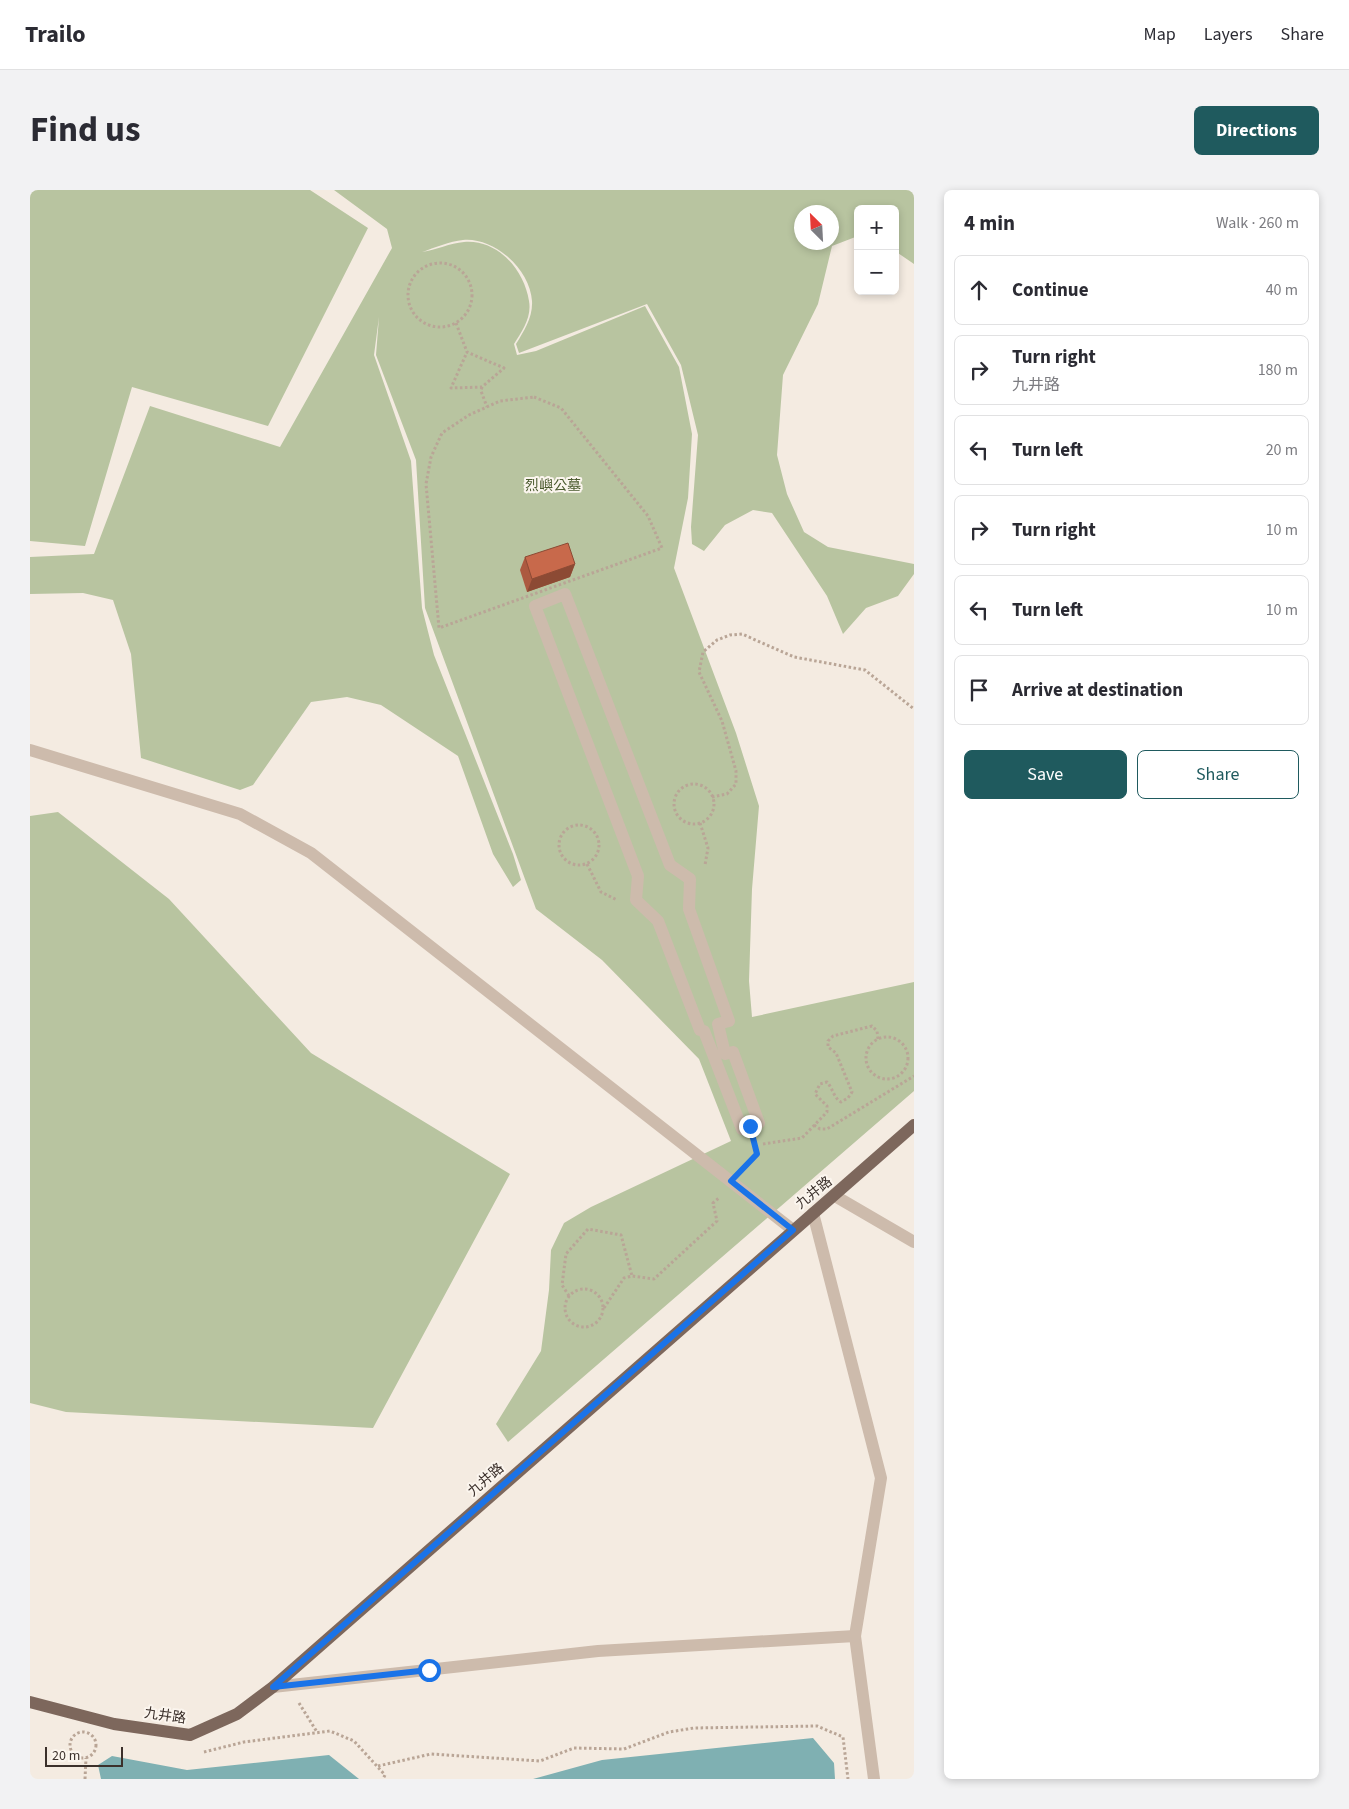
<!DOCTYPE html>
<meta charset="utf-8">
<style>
body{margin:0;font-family:"Source Sans 3","Noto Sans TC",sans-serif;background:#f2f2f3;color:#2b2b33}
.controls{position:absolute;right:15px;top:15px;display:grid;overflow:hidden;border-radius:8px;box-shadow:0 2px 8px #0003}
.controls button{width:45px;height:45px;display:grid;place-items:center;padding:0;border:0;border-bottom:1px solid #e1e1e2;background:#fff;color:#2b2b33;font:25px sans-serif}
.compass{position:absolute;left:764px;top:15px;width:45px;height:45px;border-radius:50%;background:#fff;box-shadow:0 2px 8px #0003;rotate:336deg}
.scale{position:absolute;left:15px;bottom:12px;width:78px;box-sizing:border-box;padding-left:5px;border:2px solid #3b302b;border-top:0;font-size:14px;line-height:18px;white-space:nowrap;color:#3b302b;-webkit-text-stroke:4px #fbf5ee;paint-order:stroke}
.stop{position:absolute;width:15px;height:15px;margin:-11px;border:4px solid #1a73e8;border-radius:50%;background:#fff}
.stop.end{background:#1a73e8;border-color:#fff;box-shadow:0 1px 5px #0008}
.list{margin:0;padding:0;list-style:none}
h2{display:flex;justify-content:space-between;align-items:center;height:65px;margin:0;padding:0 20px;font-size:21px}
h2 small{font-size:16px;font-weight:400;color:#7c7c81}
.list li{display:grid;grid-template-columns:32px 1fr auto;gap:15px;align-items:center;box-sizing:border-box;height:70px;margin:0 10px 10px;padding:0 10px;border:1px solid #e1e1e2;border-radius:8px}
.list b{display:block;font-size:19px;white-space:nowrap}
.list p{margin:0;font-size:16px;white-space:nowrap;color:#7c7c81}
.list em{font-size:16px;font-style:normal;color:#7c7c81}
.actions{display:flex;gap:10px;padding:15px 20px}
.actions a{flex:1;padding:11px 0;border:1px solid #1f5a5e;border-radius:8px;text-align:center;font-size:18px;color:#1f5a5e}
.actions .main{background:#1f5a5e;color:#fff}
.icon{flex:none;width:28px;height:28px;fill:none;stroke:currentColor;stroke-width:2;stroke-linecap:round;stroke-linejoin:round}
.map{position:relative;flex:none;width:884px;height:1589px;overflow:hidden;border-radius:8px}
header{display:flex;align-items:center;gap:30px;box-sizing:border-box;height:70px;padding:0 25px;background:#fff;border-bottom:1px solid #e1e1e2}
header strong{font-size:24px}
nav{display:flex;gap:28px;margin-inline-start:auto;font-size:18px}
.intro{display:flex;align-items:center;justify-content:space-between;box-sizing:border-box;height:120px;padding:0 30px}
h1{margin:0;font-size:35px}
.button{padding:12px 22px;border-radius:8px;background:#1f5a5e;color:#fff;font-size:18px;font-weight:700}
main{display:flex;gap:30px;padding:0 30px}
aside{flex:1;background:#fff;border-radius:8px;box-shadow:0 2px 8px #0003}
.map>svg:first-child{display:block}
.green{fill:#b8c4a0;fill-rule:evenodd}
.water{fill:#7fb0b2}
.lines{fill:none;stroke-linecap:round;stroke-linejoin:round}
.path{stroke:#b9a596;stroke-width:3;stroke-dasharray:2.5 2.5;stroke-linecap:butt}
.minor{stroke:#cdbbac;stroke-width:12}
.major{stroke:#7d675c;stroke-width:12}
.wall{fill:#ac5a40}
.shaded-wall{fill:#8c4a34}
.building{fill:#c8694b;stroke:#8c4a34}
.route{stroke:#1a73e8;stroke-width:6}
.labels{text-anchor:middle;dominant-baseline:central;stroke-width:4;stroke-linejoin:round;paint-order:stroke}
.park-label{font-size:14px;fill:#4a5a2e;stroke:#fbf5ee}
.street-label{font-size:14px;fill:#3b302b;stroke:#fbf5ee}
</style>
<header>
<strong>Trailo</strong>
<nav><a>Map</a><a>Layers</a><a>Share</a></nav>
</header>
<div class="intro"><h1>Find us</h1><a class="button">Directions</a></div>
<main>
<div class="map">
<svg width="884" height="1589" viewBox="0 0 884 1589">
<rect width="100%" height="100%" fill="#f4ebe1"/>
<g class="green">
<polygon points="0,0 280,0 338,38 238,236 102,197 55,356 0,351"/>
<path d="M304,0H884V74L865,61V19H828V46L802,56L788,114L753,185L747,265L757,304L774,342L798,357L884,374V384L868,406L836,418L813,444L797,406L742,323L723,320L695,335L674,361L662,354L661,337L668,245L651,175L617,114L489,163L486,154C494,141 503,127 502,111C500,79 464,47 433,50C420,51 404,58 392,62C406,60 420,53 434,52C467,49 494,79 499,111C502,127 492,141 484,154L487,165L506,161L615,116L649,177L662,244L658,308L644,378L706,543L729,616L722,699L719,791L722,827L884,792V901L478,1252L466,1234L511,1161L519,1100L521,1060L534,1033L561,1017L701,951L669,869L572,770L506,719L395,418L386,270L346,165L349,127L344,165L381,271L392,418L404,465L483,664L491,690L483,697L463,664L428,566L351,515L317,507L281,512L223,595L210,600L111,568L101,464L83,410L53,403L0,404V367L64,364L120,216L250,257L362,58L357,39ZM772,22H802V52H772Z"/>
<polygon points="28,622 139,709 281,863 480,984 343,1238 36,1222 0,1213 0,626"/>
</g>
<g class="water">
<polygon points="783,1548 804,1573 805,1589 392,1589 503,1589 572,1570"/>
<polygon points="299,1565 329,1589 71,1589 68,1575 82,1566 157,1580"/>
</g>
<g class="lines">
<g class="path">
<circle cx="410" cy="105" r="32"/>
<polyline points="426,133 437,162 474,178 452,197 421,198 437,162"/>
<polyline points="452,197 451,201 457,217"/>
<polygon points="504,207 531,218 618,326 632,358 409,438 396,294 401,267 412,243 439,225 470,211"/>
<circle cx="664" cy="614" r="20"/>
<polyline points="682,607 697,604 706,594 706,581 692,531 669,482 673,462 687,450 700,445 712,444 764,467 835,480 884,519"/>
<polyline points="670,633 678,658 675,675"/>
<circle cx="549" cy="655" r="20"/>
<polyline points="557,674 571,702 587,710"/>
<circle cx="857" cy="868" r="21"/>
<polyline points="784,935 790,939 797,939 884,886"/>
<path d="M733,954L772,948L797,922V916L785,904L790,894L797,892C803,899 804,908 811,912L818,908L822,902L806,863L798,857V851L803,846L842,836L847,841L848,849"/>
<polyline points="715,978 727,964 725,954"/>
<circle cx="554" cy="1118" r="19"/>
<polyline points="539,1106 532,1095 536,1064 558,1039 591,1045 602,1086"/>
<polyline points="574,1118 594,1088 602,1086 624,1089 687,1031 683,1013 690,1007"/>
<polyline points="269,1513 287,1542"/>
<circle cx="53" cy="1555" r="13"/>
<polyline points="174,1562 214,1552 300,1541 324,1551 355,1585 353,1589"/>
<polyline points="348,1576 401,1564 510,1571 544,1558 594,1559 639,1542 664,1538 787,1536 813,1547 818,1589"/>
<polyline points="55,1589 56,1568"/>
</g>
<g class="minor">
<polygon points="535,404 640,675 660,689 659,719 699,831 688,834 695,864 703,862 729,933 712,939 674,841 670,840 628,731 606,710 608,686 505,416"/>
<polyline points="0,560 210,624 281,663 763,1040"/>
<polyline points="805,1006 884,1052"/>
<polyline points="783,1023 851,1288 825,1446 844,1589"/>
<polyline points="243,1497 568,1461 825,1446"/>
</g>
<polyline class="major" points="0,1512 84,1534 160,1545 207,1524 243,1497 884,935"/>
</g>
<polygon class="wall" points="495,367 545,374 540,387 497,402 490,380"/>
<polygon class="shaded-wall" points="545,374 540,387 497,402 502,389"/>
<polygon class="building" points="538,353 545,374 502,389 495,367"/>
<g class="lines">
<polyline class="route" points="399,1480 243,1497 763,1040 701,991 727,964 720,936"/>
</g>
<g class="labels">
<g class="park-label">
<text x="523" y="296">烈嶼公墓</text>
</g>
<g class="street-label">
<text transform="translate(784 1003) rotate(-39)">九井路</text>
<text transform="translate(456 1290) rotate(-41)">九井路</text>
<text transform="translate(135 1526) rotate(8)">九井路</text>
</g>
</g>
</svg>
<div class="controls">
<button>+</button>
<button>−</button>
</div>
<svg class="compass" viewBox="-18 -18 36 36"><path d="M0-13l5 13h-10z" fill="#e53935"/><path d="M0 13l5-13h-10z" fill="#7c7c81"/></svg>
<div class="scale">20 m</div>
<div class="stop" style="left:399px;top:1480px"></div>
<div class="stop end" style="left:720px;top:936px"></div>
</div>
<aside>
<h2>4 min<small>Walk · 260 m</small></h2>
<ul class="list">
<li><svg class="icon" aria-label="ahead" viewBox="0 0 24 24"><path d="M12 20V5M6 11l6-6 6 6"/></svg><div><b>Continue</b></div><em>40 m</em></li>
<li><svg class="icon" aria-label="right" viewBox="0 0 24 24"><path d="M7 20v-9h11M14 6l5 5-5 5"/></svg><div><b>Turn right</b><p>九井路</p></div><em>180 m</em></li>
<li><svg class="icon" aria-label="left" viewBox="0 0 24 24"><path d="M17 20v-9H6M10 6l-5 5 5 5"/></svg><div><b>Turn left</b></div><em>20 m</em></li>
<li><svg class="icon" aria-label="right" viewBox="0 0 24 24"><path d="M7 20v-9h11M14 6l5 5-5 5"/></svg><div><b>Turn right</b></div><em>10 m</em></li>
<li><svg class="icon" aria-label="left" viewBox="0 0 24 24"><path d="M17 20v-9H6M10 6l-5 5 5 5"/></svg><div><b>Turn left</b></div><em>10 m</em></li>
<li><svg class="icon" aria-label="arrive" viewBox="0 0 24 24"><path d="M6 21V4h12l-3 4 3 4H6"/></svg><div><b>Arrive at destination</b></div></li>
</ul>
<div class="actions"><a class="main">Save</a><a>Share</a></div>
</aside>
</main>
